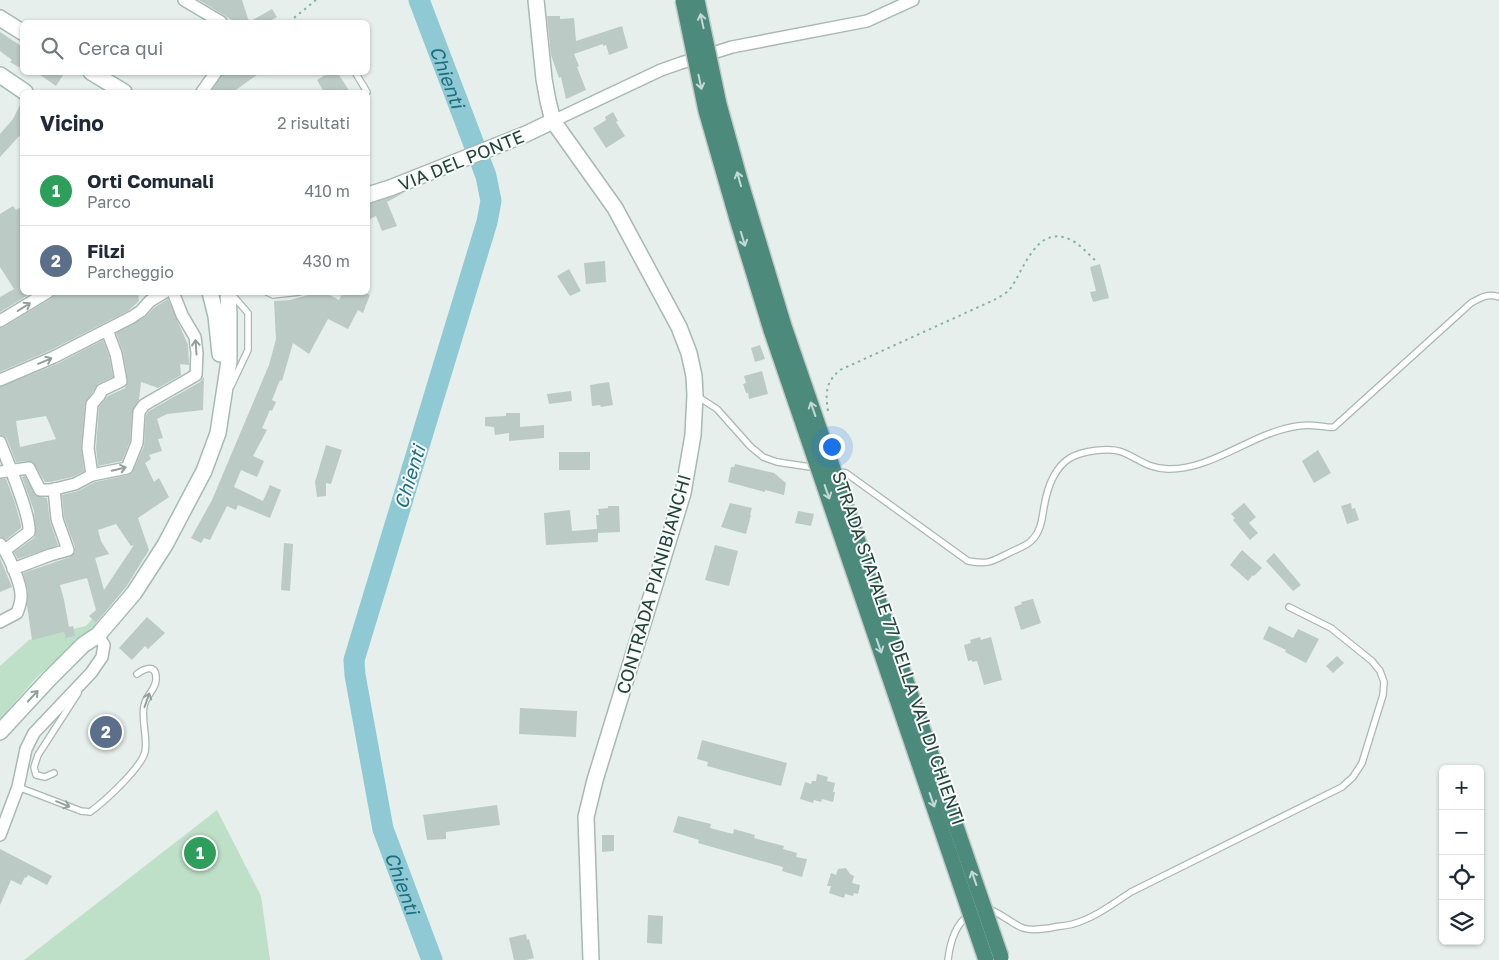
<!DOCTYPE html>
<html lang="it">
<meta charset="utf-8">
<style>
body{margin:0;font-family:"Golos Text",sans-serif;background:#f6f6f7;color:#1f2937}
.controls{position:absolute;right:15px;bottom:15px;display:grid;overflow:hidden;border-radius:8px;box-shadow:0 1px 4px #0004}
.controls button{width:45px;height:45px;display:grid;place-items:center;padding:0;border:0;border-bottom:1px solid #e0e1e3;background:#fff;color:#1f2937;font:25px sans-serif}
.you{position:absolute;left:831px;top:446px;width:18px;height:18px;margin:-12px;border:4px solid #fff;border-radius:50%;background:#1a73e8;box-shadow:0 0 0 8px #1a73e833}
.badge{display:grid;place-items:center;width:32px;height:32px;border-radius:50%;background:#2563eb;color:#fff;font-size:16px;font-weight:700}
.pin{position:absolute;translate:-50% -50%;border:2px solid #fff;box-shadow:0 1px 5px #0006}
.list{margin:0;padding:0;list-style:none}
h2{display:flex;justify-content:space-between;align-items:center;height:65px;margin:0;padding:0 20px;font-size:21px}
h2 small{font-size:16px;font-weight:400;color:#747a83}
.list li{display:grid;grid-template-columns:32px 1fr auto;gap:15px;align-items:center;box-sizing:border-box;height:70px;padding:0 20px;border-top:1px solid #e0e1e3}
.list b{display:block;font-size:19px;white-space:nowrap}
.list p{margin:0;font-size:16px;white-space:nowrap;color:#747a83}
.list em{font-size:16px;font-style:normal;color:#747a83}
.icon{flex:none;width:28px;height:28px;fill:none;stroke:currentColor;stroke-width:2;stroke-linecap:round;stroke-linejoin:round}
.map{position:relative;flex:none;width:1499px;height:960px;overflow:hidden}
.search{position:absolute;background:#fff;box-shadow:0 1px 4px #0004;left:20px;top:20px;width:350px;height:55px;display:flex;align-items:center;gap:12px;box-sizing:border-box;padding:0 18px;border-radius:8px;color:#747a83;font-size:19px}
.panel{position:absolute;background:#fff;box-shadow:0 1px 4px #0004;left:20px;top:90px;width:350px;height:205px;border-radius:8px}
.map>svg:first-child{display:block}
.green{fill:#bfe0c8}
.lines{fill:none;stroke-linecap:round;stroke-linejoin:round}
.river{stroke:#8ec9d4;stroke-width:21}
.building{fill:#bbcac4;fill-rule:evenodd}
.service-casing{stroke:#a8b8b2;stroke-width:8}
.minor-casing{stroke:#a8b8b2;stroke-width:14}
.tertiary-casing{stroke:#a8b8b2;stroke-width:18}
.secondary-casing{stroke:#a4bbb3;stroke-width:18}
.path{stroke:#86b3a5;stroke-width:2;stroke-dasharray:2.5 4;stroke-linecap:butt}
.service{stroke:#fff;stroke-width:5.5}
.minor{stroke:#fff;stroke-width:11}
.tertiary{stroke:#fff;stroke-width:15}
.secondary{stroke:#fff;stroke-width:15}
.trunk-bridge-casing{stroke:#c2cac8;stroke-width:18;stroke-linecap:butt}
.trunk-bridge{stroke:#4c8a7c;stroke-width:15}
.oneway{stroke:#c4d9d4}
.oneway2{stroke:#92a09c}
.labels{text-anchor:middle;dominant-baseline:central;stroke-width:4;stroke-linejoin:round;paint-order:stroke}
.street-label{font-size:18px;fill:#24423a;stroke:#f7fbf9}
.water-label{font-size:19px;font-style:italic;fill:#1c6f80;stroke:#f7fbf9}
</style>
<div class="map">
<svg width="1499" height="960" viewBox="0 0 1499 960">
<rect width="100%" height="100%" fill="#e6efeb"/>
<g class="green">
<polygon points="92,619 97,624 37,677 0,719 0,666 29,640 64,632 65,638 73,629 86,626"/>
<polygon points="217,810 261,896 270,960 24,960"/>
</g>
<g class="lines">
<path class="river" id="s1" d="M419,0L486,176L491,201L487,222L354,660L355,675L383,829L432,960"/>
</g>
<g class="building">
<polygon points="199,0 242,0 249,22 272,9 277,17 268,22 235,22"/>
<polygon points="547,16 560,16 560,19 574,18 576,41 622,26 628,48 609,55 606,45 603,46 603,44 574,54 579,66 577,67 586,90 566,99 561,77 559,78 551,55"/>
<polygon points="0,32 21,46 22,44 22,69 10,62 12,60 0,51"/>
<polygon points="36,72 65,72 56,86"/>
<polygon points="223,72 261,72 233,92 211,92"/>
<polygon points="330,72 337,72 350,92 324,92 317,80"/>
<polygon points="22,101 22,133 0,157 0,134 13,119"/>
<polygon points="613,112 618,121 616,122 625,136 606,148 593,128 606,120 605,117"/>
<polygon points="405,192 387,202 397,226 382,231 376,216 368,220 368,204"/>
<polygon points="13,206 16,210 19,208 22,214 22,292 33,292 0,312 0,297 14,289 0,267 0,214"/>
<polygon points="605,261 606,282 586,284 584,263"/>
<polygon points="1100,264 1109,298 1093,302 1090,292 1096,291 1090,267"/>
<polygon points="569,269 581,291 570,296 557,276"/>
<polygon points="55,292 138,292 139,301 128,311 51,350 0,372 0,328 4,327 52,298"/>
<polygon points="319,292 324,292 339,300 343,292 363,292 370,295 363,313 358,310 348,329 328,319 309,354 293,343 282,381 280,380 272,400 276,402 272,411 270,410 262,428 267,430 253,456 264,461 257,477 241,470 234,487 263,501 270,485 281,490 270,518 238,505 236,510 227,506 210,540 204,538 201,543 191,538 212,500 269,365 276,339 274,301 290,300"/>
<polygon points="168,299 188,345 189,365 180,364 181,375 158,388 141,382 139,400 132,412 130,441 122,461 98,466 96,448 99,407 108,396 125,388 128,382 123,352 116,333 145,317 155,307"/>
<path d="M103,340L109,356L113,377L98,384L85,403L81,447L84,471L72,477L50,482H45L33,462L28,461L16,462L7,439L4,436L0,435V387L57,364ZM46,416L56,439L20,447L16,421Z"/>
<polygon points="760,345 765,359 755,362 751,348"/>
<polygon points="762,371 768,394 749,399 748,393 746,393 743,384 746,383 744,376"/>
<path d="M204,377L203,410L167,414L157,419L163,438L158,439L162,451L149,455L151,459L145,463L154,482L159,478L169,497L138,518L149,550L126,587L96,623L89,616L96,610L87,578L60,585L64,600L69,627L73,626L75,636L65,638L64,632L32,640L27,605L28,591L23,573L70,557L75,552V547L64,517L62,495L78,491L95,482L128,475L132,473L144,446L146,415L149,411L200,382ZM116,524L131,546L134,545L104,590L95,558L109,554L101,541L98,530Z"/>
<polygon points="609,382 613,405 601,407 600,405 592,406 590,385"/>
<polygon points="571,391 572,401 549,404 547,394"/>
<polygon points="506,413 520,413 520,427 544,425 544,438 509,441 509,433 495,435 494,427 485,426 485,417 506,416"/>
<polygon points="326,445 342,450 331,484 326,483 326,496 317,497 315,482"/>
<polygon points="1318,450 1331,473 1314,483 1302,461"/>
<rect x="559" y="452" width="31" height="18"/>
<polygon points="735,464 774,473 786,483 784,495 765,490 765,492 728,482 731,467 734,467"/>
<polygon points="25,476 36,496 47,498 50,521 58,545 18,559 14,552 34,538 36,532 34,511 22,477"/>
<polygon points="0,479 6,479 15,503 21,525 21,528 6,540 0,537"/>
<polygon points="730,503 752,508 750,515 751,515 746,534 721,527"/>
<polygon points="1244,503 1256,517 1249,523 1258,533 1250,540 1233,520 1235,518 1231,514"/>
<polygon points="1351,503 1352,509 1355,508 1359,520 1347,524 1341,506"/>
<polygon points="608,506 619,506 620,532 598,533 598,542 546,545 544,513 570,510 572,531 597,529 596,515 599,515 598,509 608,508"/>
<polygon points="798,511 814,514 811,526 795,523"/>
<polygon points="284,543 293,544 290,591 281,590"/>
<polygon points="715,545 738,551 729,586 705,580"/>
<polygon points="1242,550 1262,568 1254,576 1253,575 1248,581 1230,565"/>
<polygon points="1274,553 1301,585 1293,591 1266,561"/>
<polygon points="0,558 12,587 0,592"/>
<polygon points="1033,599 1041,623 1021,630 1014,607 1022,604 1021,602"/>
<polygon points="147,617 165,633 148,649 145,646 132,660 119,648"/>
<polygon points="1269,626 1293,638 1298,629 1319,639 1306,663 1285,652 1286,650 1263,639"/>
<polygon points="980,637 981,640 991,637 1002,680 984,685 977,661 972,662 972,660 968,661 964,645 971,643 970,640"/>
<polygon points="1337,656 1344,663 1333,673 1326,666"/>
<polygon points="520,708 577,711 576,737 519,734"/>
<polygon points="702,740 787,763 781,786 707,766 708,762 697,759"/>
<polygon points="817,774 828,777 827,781 835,783 833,792 835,792 833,802 822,799 821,802 814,800 813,803 800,799 805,782 811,784 812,781 816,781"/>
<polygon points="497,805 500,825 446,832 446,839 427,840 423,815"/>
<polygon points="678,816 711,824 710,828 733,834 734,829 755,835 754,838 784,846 783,849 797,853 796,857 807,859 802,877 782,871 783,867 698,843 699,840 673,832"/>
<polygon points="602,835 614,835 614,851 602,852"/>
<polygon points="0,849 52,876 47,885 28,875 26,878 25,877 21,885 11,880 0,905"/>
<polygon points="846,868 850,874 854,876 852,883 860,885 858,894 854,893 853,896 845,894 844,898 829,893 831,886 827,886 831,873 836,875 838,869"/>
<polygon points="648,915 663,916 662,944 647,943"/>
<polygon points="526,934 527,940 529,939 534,958 526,960 514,960 509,938"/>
</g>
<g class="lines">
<defs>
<g id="service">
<polyline points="355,72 367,92"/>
<polyline points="267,292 273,295 299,292"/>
<polyline points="231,295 235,298 248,313 248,350 231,386"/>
<polyline points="697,396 717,409 750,446 763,457 777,462 817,468"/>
<path d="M836,471L846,473L968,561C989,565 993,561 1011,552C1017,549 1026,546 1031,541C1041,532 1042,519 1044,507C1047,489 1054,468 1070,458C1082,451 1109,447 1122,452C1140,459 1146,468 1168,469C1211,470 1250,435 1292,427C1301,425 1311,425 1319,426C1324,426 1328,428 1334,427L1471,303C1480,298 1488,293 1499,297"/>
<polyline points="54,773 45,777 36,775 34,767 38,755 78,693"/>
<path d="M18,787L81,811L90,812C104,802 141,768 145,752C148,737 141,721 144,706C146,695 157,688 156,678C156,664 145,668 137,674"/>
<path d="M985,908C999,911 1010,923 1023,928C1032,931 1041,929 1050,928C1057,926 1066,926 1073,924C1094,918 1113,904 1131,892L1342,787L1353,777L1362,763L1383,695L1384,682L1380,671L1372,661L1331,628L1289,607"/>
<path d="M948,960C950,942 955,924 970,914"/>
</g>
<g id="minor">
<polyline points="184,0 221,22"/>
<polyline points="202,92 216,72"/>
<polyline points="553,121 661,70 681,63 732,47 867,21 913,0"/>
<polyline points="0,321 48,292"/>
<polyline points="0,380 54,357 132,317 141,311 150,301 165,292"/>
<path d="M0,442C7,461 31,515 29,532L5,550"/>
<polyline points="0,472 29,468 40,490 51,490 75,484 92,475 127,468 137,443 139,412 144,405 196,375 197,353 195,337 182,315 173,292"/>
<polyline points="92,475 88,448 92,404 99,396 102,390 121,381 116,354 107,330"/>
<path d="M0,544C8,553 22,585 21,597C21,602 19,608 17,613L0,622"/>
<polyline points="13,569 50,555 68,550 57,519 54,489"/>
<polyline points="0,835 18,787 26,749 34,733 91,673 102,657 104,645 98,635"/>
</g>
<g id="tertiary">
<polyline points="536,0 544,79 548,101 553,121 615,208 679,327 689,353 694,376 695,395 693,435 683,493 595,780 586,817 591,960"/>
<polyline points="0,18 22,32"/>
<polyline points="91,72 124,92"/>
<polyline points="368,195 390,188 526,134 553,121"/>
</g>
<g id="secondary">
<polyline points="0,75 25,92"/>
<polyline points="210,292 216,316 220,354"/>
<polyline points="0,732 49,679 83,645 98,635 134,593 165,545 204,471 218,433 229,361 229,315 228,292"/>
</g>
</defs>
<use href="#service" class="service-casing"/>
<use href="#minor" class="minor-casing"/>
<use href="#tertiary" class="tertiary-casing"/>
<use href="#secondary" class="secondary-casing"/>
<g class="path">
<polyline points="289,22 316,0"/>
<path d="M828,411C825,392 826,382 840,370L994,300C999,297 1006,294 1010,289C1024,270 1036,225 1069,239C1079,243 1088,254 1096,261"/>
</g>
<use href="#service" class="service"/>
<use href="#minor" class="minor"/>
<use href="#tertiary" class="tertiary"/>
<use href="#secondary" class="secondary"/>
<defs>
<g id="trunk-bridge">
<polyline points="683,0 706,111 737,219 771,330 986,960"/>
<polyline points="697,0 719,104 740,180 784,326 1001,957"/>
</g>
</defs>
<use href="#trunk-bridge" class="trunk-bridge-casing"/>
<use href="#trunk-bridge" class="trunk-bridge"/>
</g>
<defs><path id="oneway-shaft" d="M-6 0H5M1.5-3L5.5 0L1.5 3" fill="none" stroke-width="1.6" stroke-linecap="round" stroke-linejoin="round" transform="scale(1.25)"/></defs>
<g class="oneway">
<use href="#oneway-shaft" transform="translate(702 21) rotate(-102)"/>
<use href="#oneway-shaft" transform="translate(700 82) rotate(78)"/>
<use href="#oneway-shaft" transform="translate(739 179) rotate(-106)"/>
<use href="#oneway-shaft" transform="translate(743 239) rotate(73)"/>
<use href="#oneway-shaft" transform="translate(813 409) rotate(-109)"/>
<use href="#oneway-shaft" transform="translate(827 492) rotate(71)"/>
<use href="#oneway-shaft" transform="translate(879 646) rotate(71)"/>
<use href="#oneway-shaft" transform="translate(932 800) rotate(71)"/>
<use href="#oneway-shaft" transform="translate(974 878) rotate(-109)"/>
</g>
<g class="oneway2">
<use href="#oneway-shaft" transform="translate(24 307) rotate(-32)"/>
<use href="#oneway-shaft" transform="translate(196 347) rotate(-94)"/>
<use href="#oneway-shaft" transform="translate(45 361) rotate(-23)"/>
<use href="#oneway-shaft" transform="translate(119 469) rotate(-13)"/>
<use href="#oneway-shaft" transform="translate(33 696) rotate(-47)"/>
<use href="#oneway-shaft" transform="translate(147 700) rotate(-70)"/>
<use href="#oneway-shaft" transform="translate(63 804) rotate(22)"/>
</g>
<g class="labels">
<g class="street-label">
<text transform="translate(461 160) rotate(-22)">VIA DEL PONTE</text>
<text transform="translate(653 584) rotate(-74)">CONTRADA PIANIBIANCHI</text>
<text transform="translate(899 648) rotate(71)">STRADA STATALE 77 DELLA VAL DI CHIENTI</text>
</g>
<g class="water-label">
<text stroke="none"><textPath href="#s1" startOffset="82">Chienti</textPath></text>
<text transform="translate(409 477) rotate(-73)">Chienti</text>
<text stroke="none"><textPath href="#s1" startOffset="922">Chienti</textPath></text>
</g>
</g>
</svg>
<div class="controls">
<button>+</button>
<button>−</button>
<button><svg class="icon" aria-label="locate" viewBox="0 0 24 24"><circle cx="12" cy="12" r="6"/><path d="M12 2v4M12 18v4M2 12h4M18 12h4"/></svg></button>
<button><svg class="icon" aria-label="layers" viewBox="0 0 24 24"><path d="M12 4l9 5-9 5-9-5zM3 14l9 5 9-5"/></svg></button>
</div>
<div class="you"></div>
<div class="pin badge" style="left:200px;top:853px;background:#2e9e5b">1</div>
<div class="pin badge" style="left:106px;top:732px;background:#5c6f8a">2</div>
<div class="search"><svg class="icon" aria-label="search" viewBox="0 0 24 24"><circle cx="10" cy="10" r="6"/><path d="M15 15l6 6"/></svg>Cerca qui</div>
<section class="panel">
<h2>Vicino<small>2 risultati</small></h2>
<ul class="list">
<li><span class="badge" style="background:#2e9e5b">1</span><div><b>Orti Comunali</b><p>Parco</p></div><em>410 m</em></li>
<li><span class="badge" style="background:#5c6f8a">2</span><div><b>Filzi</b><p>Parcheggio</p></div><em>430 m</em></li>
</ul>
</section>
</div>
